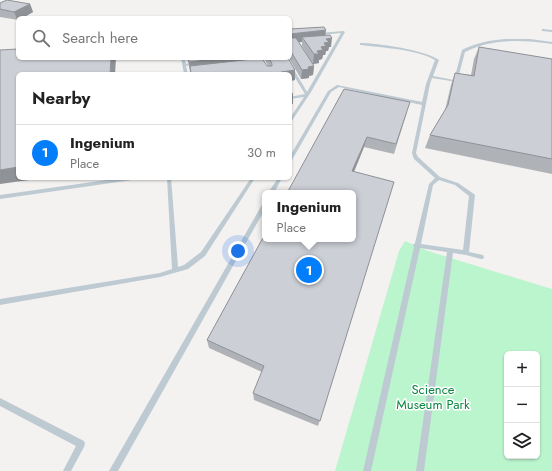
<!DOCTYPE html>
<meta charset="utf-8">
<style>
body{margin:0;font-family:Jost,sans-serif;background:#f2f2f2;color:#222}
.controls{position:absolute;right:12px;bottom:12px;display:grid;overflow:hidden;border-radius:6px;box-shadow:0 1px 3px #0004}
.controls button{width:36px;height:36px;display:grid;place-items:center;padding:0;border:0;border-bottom:1px solid #e0e0e0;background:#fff;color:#222;font:20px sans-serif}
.you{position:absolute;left:238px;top:251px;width:14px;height:14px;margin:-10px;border:3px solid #fff;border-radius:50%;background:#1a73e8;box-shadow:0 0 0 6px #1a73e833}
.badge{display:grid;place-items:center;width:26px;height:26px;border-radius:50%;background:#037efb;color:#fff;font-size:13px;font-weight:700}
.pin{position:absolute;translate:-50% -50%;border:2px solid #fff;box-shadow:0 1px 4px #0006}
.popup{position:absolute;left:262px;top:190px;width:94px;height:52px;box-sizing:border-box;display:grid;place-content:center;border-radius:6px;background:#fff;filter:drop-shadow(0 1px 3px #0005);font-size:13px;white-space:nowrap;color:#767676}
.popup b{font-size:15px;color:#222}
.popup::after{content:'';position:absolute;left:50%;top:100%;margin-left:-8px;border:8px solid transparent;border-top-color:#fff}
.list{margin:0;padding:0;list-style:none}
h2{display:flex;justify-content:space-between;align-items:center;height:52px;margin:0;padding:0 16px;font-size:17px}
h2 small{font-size:13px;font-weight:400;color:#767676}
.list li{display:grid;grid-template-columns:26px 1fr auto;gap:12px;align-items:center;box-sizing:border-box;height:56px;padding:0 16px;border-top:1px solid #e0e0e0}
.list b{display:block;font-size:15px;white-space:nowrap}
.list p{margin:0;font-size:13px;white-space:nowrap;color:#767676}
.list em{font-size:13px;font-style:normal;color:#767676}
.icon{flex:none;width:22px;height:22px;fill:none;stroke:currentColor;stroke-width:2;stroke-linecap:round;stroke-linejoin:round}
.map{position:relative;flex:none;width:552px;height:471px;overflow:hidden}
.search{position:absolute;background:#fff;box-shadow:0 1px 3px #0004;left:16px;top:16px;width:276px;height:44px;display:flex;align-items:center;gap:10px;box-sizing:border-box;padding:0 14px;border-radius:6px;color:#767676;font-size:15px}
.panel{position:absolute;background:#fff;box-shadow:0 1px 3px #0004;left:16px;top:72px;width:276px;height:108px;border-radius:6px}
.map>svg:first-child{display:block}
.green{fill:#bbf5ce;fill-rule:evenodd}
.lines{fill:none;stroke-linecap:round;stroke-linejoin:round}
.lane{fill:#bdcad2;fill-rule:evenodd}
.wall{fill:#afb3b8}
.shaded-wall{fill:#8f9296}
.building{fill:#ccd0d6;stroke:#8f9296}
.labels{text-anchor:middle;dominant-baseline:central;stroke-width:3;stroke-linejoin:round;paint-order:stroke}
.near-park-label{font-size:13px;fill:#0c8742;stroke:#fff}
</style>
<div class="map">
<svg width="552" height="471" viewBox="0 0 552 471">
<rect width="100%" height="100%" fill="#f4f1f1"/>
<path class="green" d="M405,241L428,251L552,289V471H335L399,251ZM507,354H537V456H507Z"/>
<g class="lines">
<g class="lane">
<polygon points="543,29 552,30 552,32 542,31 542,29"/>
<polygon points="343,31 345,32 311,92 291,122 290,122 290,118 304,97 290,99 290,97 305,94 283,58 287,58 307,92 341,33 320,35 318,34 320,33"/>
<path d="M506,39H530L552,42V44C521,40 493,38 465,52L457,82L432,78L430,84L416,153L418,157L440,177L458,183L474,194L475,195L469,252L483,255L484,257L483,259H481L466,255L453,253L424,471H416L447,252L420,248L371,471H363L414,247L413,245L415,243L429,184L435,178L414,159L412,153L422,105L339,87L331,92L292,160L290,161V156L328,91L337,85L422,102L426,84L435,60C416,49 383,48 361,45H360V43C377,43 426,50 439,60L433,76L454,80L462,50C476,43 490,40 506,39ZM439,180L455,185L469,196L463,250L421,244L433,185Z"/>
<polygon points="181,58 185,58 186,64 195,62 197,63 186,66 188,74 184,74"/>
<polygon points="121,178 134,178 132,180 0,199 0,195"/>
<polygon points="167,178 171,178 178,267 184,265 201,252 251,178 255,178 205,256 188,269 160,277 0,305 0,299 160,273 172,269"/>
<polygon points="278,178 282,178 274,193 268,193"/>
<polygon points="265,202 265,209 118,471 109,471 263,203"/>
<polygon points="0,398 84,441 85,444 84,447 71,471 63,471 76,446 0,406"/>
</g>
</g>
<g class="wall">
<polygon points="0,3 30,4 33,12 18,20 0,17"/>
<polygon points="290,29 326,35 331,47 329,47 328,51 326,51 325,55 323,55 322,59 319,60 319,63 313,64 302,46 302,42 299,42 314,66 313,75 309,76 309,78 301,79 289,58 290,58"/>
<polygon points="479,47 552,59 552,174 425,148 430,135 445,110 451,85 455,73 471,75 474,59"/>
<polygon points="187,58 260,58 267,66 268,66 264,58 288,58 295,70 295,80 290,81 290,74 191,74"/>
<polygon points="344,89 407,112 394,154 364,147 354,172 394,182 318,426 254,400 253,393 262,372 209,348 207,340"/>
</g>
<g class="shaded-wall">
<polygon points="30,4 33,12 23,18 18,18 18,21 14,12"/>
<polygon points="326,30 325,39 302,37 302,42 290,43 290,34"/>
<polygon points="332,38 331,47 329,47 328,51 326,51 325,55 323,55 322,59 319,60 319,63 313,64 314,54 317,51 326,39"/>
<polygon points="111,58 116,58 115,74 110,74"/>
<polygon points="222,58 260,58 260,63 190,66 190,72 189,62"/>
<polygon points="314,66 313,75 309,76 309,78 301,79 302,70 308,67"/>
<polygon points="295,70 295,80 290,81 290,74 281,74 281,72"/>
<polygon points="293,94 293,104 290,104 290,95"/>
<polygon points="367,137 364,147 350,181 352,171"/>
<polygon points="18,167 18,178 44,178 0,184 0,170"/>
</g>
<g class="building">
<polygon points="7,0 30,4 14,12 0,9 0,3"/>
<polygon points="324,27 326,30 290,34 290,29"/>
<polygon points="330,35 332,38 326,39 329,42 324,43 326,46 321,47 323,50 317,51 319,54 314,54 302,37"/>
<polygon points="290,38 296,38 314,66 308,67 309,69 302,70 290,50"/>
<polygon points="479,47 552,59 552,159 430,135 448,105 455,73 474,76"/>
<polygon points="18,49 18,58 111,58 110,74 18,74 18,167 0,170 0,50"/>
<polygon points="188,58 222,58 189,62"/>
<polygon points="262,58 267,66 272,66 272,64 269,58 288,58 295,70 281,72 282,74 194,74 193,73 191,73 190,66"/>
<polygon points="344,89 410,102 396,144 367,137 352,171 394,182 320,421 253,393 264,366 207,340 265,234 265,239 353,239 353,193 287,193"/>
<polygon points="290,91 293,94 290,95"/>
</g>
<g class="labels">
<g class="near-park-label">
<text x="433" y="389">Science<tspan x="433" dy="15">Museum Park</tspan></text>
</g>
</g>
</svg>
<div class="controls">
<button>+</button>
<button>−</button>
<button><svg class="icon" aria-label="layers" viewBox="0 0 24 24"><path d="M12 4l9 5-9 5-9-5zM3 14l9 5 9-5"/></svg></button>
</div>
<div class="you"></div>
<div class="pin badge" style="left:309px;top:270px">1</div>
<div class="popup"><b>Ingenium</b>Place</div>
<div class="search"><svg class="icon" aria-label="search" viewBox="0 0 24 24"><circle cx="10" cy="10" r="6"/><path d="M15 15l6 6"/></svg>Search here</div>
<section class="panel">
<h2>Nearby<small></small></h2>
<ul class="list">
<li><span class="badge">1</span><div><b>Ingenium</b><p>Place</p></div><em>30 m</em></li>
</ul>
</section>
</div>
